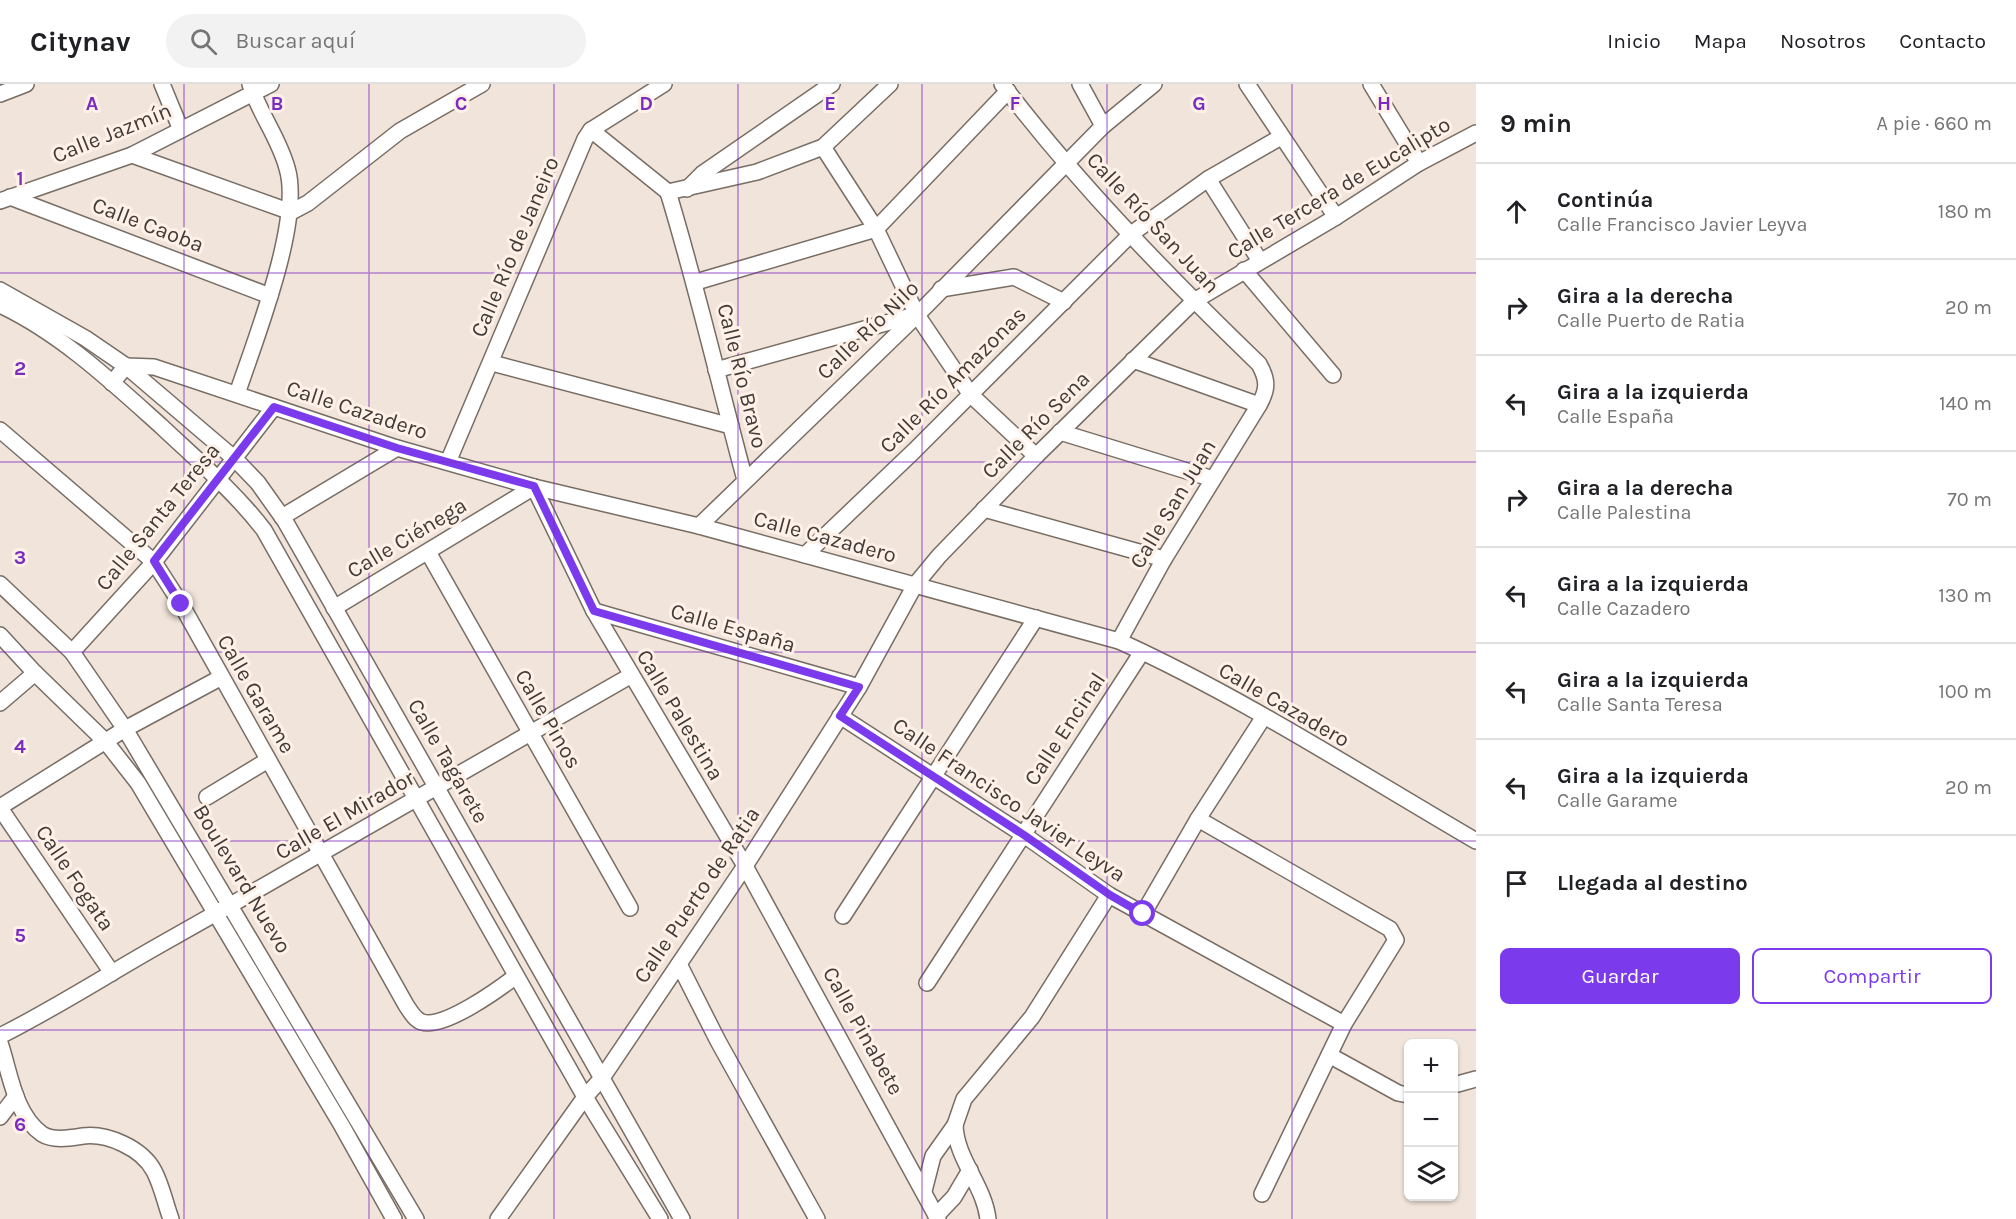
<!DOCTYPE html>
<html lang="es">
<meta charset="utf-8">
<style>
body{margin:0;font-family:Karla,sans-serif;background:#f2f2f2;color:#202124}
.controls{position:absolute;right:18px;bottom:18px;display:grid;overflow:hidden;border-radius:9px;box-shadow:0 2px 4px #0004}
.controls button{width:54px;height:54px;display:grid;place-items:center;padding:0;border:0;border-bottom:2px solid #e0e0e0;background:#fff;color:#202124;font:30px sans-serif}
.stop{position:absolute;width:18px;height:18px;margin:-14px;border:4px solid #7c3aed;border-radius:50%;background:#fff}
.stop.end{background:#7c3aed;border-color:#fff;box-shadow:0 2px 6px #0008}
.list{margin:0;padding:0;list-style:none}
h2{display:flex;justify-content:space-between;align-items:center;height:78px;margin:0;padding:0 24px;font-size:26px}
h2 small{font-size:20px;font-weight:400;color:#757577}
.list li{display:grid;grid-template-columns:39px 1fr auto;gap:18px;align-items:center;box-sizing:border-box;height:96px;padding:0 24px;border-top:2px solid #e0e0e0}
.list b{display:block;font-size:22px;white-space:nowrap}
.list p{margin:0;font-size:20px;white-space:nowrap;color:#757577}
.list em{font-size:20px;font-style:normal;color:#757577}
.actions{display:flex;gap:12px;padding:18px 24px}
.actions a{flex:1;padding:14px 0;border:2px solid #7c3aed;border-radius:9px;text-align:center;font-size:21px;color:#7c3aed}
.actions .main{background:#7c3aed;color:#fff}
.icon{flex:none;width:33px;height:33px;fill:none;stroke:currentColor;stroke-width:2;stroke-linecap:round;stroke-linejoin:round}
.map{position:relative;flex:none;width:1476px;height:1135px;overflow:hidden}
header{display:flex;align-items:center;gap:36px;box-sizing:border-box;height:84px;padding:0 30px;background:#fff;border-bottom:2px solid #e0e0e0}
header strong{font-size:28px}
nav{display:flex;gap:33px;margin-inline-start:auto;font-size:21px}
.search{width:420px;height:54px;background:#f2f2f2;display:flex;align-items:center;gap:15px;box-sizing:border-box;padding:0 21px;border-radius:33px;color:#757577;font-size:22px}
main{display:flex}
aside{flex:1;background:#fff}
.map>svg:first-child{display:block}
.lines{fill:none;stroke-linecap:round;stroke-linejoin:round}
.minor-casing{stroke:#786d64;stroke-width:18}
.minor{stroke:#fff;stroke-width:15}
.route{stroke:#7c3aed;stroke-width:8}
.grid{fill:none;stroke:#7b2cbf;stroke-width:1.5;stroke-opacity:0.55}
.labels{text-anchor:middle;dominant-baseline:central;stroke-width:6;stroke-linejoin:round;paint-order:stroke}
.street-label{font-size:22px;fill:#413c38;stroke:#fff1e8}
.grid-label{font-size:20px;text-anchor:middle;font-weight:bold;fill:#7b2cbf;stroke:#fff1e8;stroke-width:6;stroke-linejoin:round;paint-order:stroke}
</style>
<header>
<strong>Citynav</strong>
<div class="search"><svg class="icon" aria-label="search" viewBox="0 0 24 24"><circle cx="10" cy="10" r="6"/><path d="M15 15l6 6"/></svg>Buscar aquí</div>
<nav><a>Inicio</a><a>Mapa</a><a>Nosotros</a><a>Contacto</a></nav>
</header>
<main>
<div class="map">
<svg width="1476" height="1135" viewBox="0 0 1476 1135">
<rect width="100%" height="100%" fill="#f1e4da"/>
<g class="lines">
<defs>
<g id="minor">
<polyline points="162,0 181,46"/>
<path d="M1002,0C1079,101 1168,192 1259,280C1268,296 1268,305 1259,321L1164,475L1119,557"/>
<polyline points="1080,0 1103,42"/>
<polyline points="1247,0 1336,133"/>
<polyline points="1371,0 1419,79"/>
<polyline points="0,10 26,0"/>
<polyline points="591,46 668,108"/>
<polyline points="823,63 876,145 917,231 971,311 1036,372"/>
<polyline points="132,71 291,128 308,119 400,47 482,0"/>
<polyline points="1208,95 1260,177"/>
<polyline points="687,105 702,90 832,0"/>
<path d="M668,108C697,203 719,300 745,396"/>
<polyline points="668,108 757,88 823,63 890,0"/>
<polyline points="10,113 270,212"/>
<polyline points="0,117 132,71 271,0"/>
<polyline points="1244,186 1333,291"/>
<polyline points="696,198 876,145 1008,7"/>
<polyline points="941,205 1014,193 1064,218"/>
<polyline points="0,206 85,254 126,282 235,375 258,399 285,437 682,1135"/>
<path d="M0,221C60,249 112,298 161,342C197,376 234,407 264,446L585,1013L660,1135"/>
<polyline points="1133,276 1259,321"/>
<polyline points="492,279 731,342"/>
<polyline points="716,286 915,231"/>
<path d="M112,299L126,282L154,283L397,364L534,403L699,442L1119,557C1240,612 1361,690 1476,757"/>
<path d="M237,310C255,256 303,136 287,84C279,54 259,29 250,0"/>
<path d="M0,346L154,478L181,520L406,921C410,927 415,936 422,938C444,945 499,905 516,892"/>
<polyline points="1060,348 1213,395"/>
<polyline points="448,378 585,55 591,46 664,0"/>
<polyline points="534,403 594,527 745,782 938,1135"/>
<polyline points="984,425 1164,475"/>
<polyline points="282,433 397,364"/>
<polyline points="699,442 917,231 1103,42 1154,0"/>
<polyline points="428,468 630,824"/>
<polyline points="805,471 914,367 1131,150 1208,95 1281,53"/>
<polyline points="0,500 72,568 125,645 416,1135"/>
<polyline points="334,524 534,403"/>
<polyline points="594,527 859,603"/>
<polyline points="0,551 35,589 106,658 138,699 342,1042 394,1135"/>
<polyline points="72,568 154,478 274,323"/>
<polyline points="0,619 35,589"/>
<polyline points="840,632 1024,751 1109,811 1344,940"/>
<polyline points="207,713 268,676"/>
<polyline points="0,723 125,645 220,594"/>
<polyline points="0,724 112,889"/>
<polyline points="1198,735 1390,845 1396,856 1344,940 1262,1110"/>
<polyline points="1143,830 1198,735 1263,634"/>
<polyline points="843,832 1036,534"/>
<polyline points="679,880 718,957 817,1135"/>
<polyline points="927,899 1142,568"/>
<path d="M0,952C54,925 105,892 158,862C316,773 473,682 630,592"/>
<path d="M0,959C10,988 14,1030 42,1050C53,1057 70,1054 83,1052C107,1049 142,1064 154,1087C162,1102 165,1119 171,1135"/>
<polyline points="1329,971 1398,1009 1408,1011"/>
<polyline points="1454,1001 1476,995"/>
<polyline points="0,1033 16,1012"/>
<path d="M955,1041C956,1075 984,1101 988,1135"/>
<polyline points="924,1107 933,1072 955,1041 964,1015 1032,933 1109,811"/>
<polyline points="936,1132 954,1113 970,1086"/>
<polyline points="498,1135 585,1013 602,994 745,782 859,603 915,501 939,472 1036,372 1194,217 1336,133 1419,79 1476,49"/>
</g>
</defs>
<use href="#minor" class="minor-casing"/>
<use href="#minor" class="minor"/>
</g>
<g class="lines">
<polyline class="route" points="181,520 154,477 274,323 397,364 534,402 594,527 859,603 840,632 1024,751 1110,811 1143,830"/>
</g>
<path class="grid" d="M184,0V1135M369,0V1135M554,0V1135M738,0V1135M922,0V1135M1107,0V1135M1292,0V1135M0,189H1476M0,378H1476M0,568H1476M0,757H1476M0,946H1476"/>
<g class="labels">
<g class="street-label">
<text transform="translate(112 49) rotate(-22)">Calle Jazmín</text>
<text transform="translate(1339 104) rotate(-31)">Calle Tercera de Eucalipto</text>
<text transform="translate(1153 139) rotate(47)">Calle Río San Juan</text>
<text transform="translate(148 141) rotate(21)">Calle Caoba</text>
<text transform="translate(515 163) rotate(-67)">Calle Río de Janeiro</text>
<text transform="translate(868 246) rotate(-44)">Calle Río Nilo</text>
<text transform="translate(742 292) rotate(76)">Calle Río Bravo</text>
<text transform="translate(953 296) rotate(-45)">Calle Río Amazonas</text>
<text transform="translate(357 326) rotate(18)">Calle Cazadero</text>
<text transform="translate(1036 341) rotate(-45)">Calle Río Sena</text>
<text transform="translate(1173 420) rotate(-59)">Calle San Juan</text>
<text transform="translate(158 433) rotate(-51)">Calle Santa Teresa</text>
<text transform="translate(825 453) rotate(15)">Calle Cazadero</text>
<text transform="translate(407 454) rotate(-31)">Calle Ciénega</text>
<text transform="translate(733 544) rotate(16)">Calle España</text>
<text transform="translate(256 610) rotate(60)">Calle Garame</text>
<text transform="translate(1284 621) rotate(30)">Calle Cazadero</text>
<text transform="translate(680 631) rotate(59)">Calle Palestina</text>
<text transform="translate(548 635) rotate(60)">Calle Pinos</text>
<text transform="translate(1065 645) rotate(-57)">Calle Encinal</text>
<text transform="translate(448 677) rotate(60)">Calle Tagarete</text>
<text transform="translate(1009 716) rotate(34)">Calle Francisco Javier Leyva</text>
<text transform="translate(345 731) rotate(-30)">Calle El Mirador</text>
<text transform="translate(75 794) rotate(56)">Calle Fogata</text>
<text transform="translate(242 795) rotate(59)">Boulevard Nuevo</text>
<text transform="translate(697 811) rotate(-56)">Calle Puerto de Ratia</text>
<text transform="translate(863 947) rotate(61)">Calle Pinabete</text>
</g>
</g>
<g class="grid-label">
<text x="92" y="26">A</text>
<text x="277" y="26">B</text>
<text x="461" y="26">C</text>
<text x="646" y="26">D</text>
<text x="830" y="26">E</text>
<text x="1015" y="26">F</text>
<text x="1199" y="26">G</text>
<text x="1384" y="26">H</text>
<text x="20" y="101">1</text>
<text x="20" y="291">2</text>
<text x="20" y="480">3</text>
<text x="20" y="669">4</text>
<text x="20" y="858">5</text>
<text x="20" y="1047">6</text>
</g>
</svg>
<div class="controls">
<button>+</button>
<button>−</button>
<button><svg class="icon" aria-label="layers" viewBox="0 0 24 24"><path d="M12 4l9 5-9 5-9-5zM3 14l9 5 9-5"/></svg></button>
</div>
<div class="stop" style="left:1143px;top:830px"></div>
<div class="stop end" style="left:181px;top:520px"></div>
</div>
<aside>
<h2>9 min<small>A pie · 660 m</small></h2>
<ul class="list">
<li><svg class="icon" aria-label="ahead" viewBox="0 0 24 24"><path d="M12 20V5M6 11l6-6 6 6"/></svg><div><b>Continúa</b><p>Calle Francisco Javier Leyva</p></div><em>180 m</em></li>
<li><svg class="icon" aria-label="right" viewBox="0 0 24 24"><path d="M7 20v-9h11M14 6l5 5-5 5"/></svg><div><b>Gira a la derecha</b><p>Calle Puerto de Ratia</p></div><em>20 m</em></li>
<li><svg class="icon" aria-label="left" viewBox="0 0 24 24"><path d="M17 20v-9H6M10 6l-5 5 5 5"/></svg><div><b>Gira a la izquierda</b><p>Calle España</p></div><em>140 m</em></li>
<li><svg class="icon" aria-label="right" viewBox="0 0 24 24"><path d="M7 20v-9h11M14 6l5 5-5 5"/></svg><div><b>Gira a la derecha</b><p>Calle Palestina</p></div><em>70 m</em></li>
<li><svg class="icon" aria-label="left" viewBox="0 0 24 24"><path d="M17 20v-9H6M10 6l-5 5 5 5"/></svg><div><b>Gira a la izquierda</b><p>Calle Cazadero</p></div><em>130 m</em></li>
<li><svg class="icon" aria-label="left" viewBox="0 0 24 24"><path d="M17 20v-9H6M10 6l-5 5 5 5"/></svg><div><b>Gira a la izquierda</b><p>Calle Santa Teresa</p></div><em>100 m</em></li>
<li><svg class="icon" aria-label="left" viewBox="0 0 24 24"><path d="M17 20v-9H6M10 6l-5 5 5 5"/></svg><div><b>Gira a la izquierda</b><p>Calle Garame</p></div><em>20 m</em></li>
<li><svg class="icon" aria-label="arrive" viewBox="0 0 24 24"><path d="M6 21V4h12l-3 4 3 4H6"/></svg><div><b>Llegada al destino</b></div></li>
</ul>
<div class="actions"><a class="main">Guardar</a><a>Compartir</a></div>
</aside>
</main>
